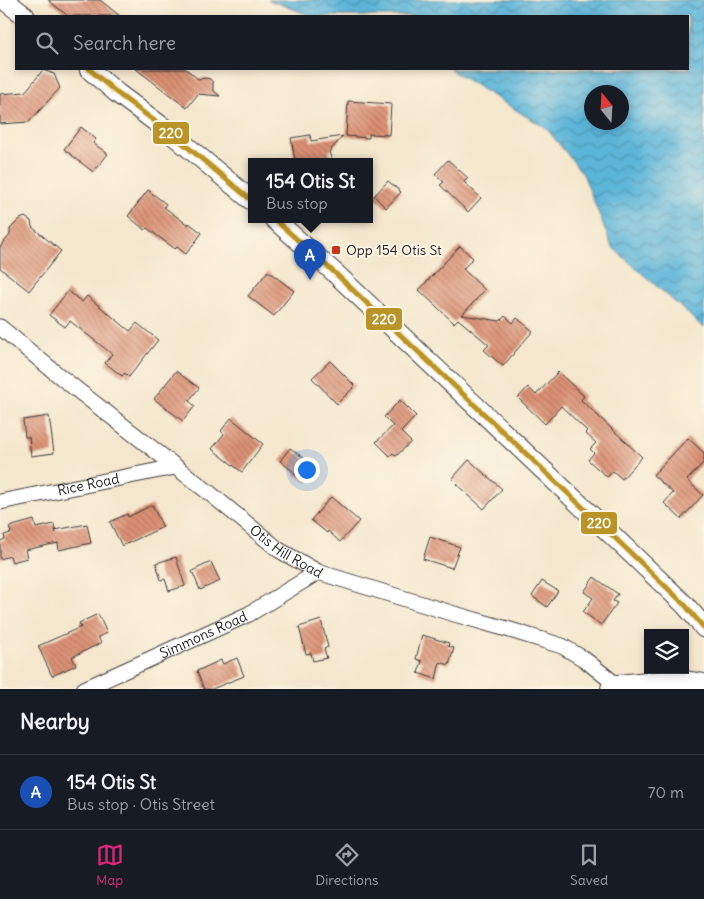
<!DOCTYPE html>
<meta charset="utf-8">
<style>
body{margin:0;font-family:Delius,sans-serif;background:#242831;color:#f1f3f6}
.controls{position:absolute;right:15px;bottom:15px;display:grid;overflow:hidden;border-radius:0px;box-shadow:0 2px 8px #0003}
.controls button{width:45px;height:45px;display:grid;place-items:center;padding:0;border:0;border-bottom:1px solid #363941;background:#171b24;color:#f1f3f6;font:25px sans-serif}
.compass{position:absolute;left:584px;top:85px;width:45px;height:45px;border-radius:50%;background:#171b24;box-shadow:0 2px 8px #0003;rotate:342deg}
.you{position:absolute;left:306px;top:469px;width:18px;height:18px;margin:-12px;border:4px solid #fff;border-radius:50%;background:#1a73e8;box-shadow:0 0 0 8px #1a73e833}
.badge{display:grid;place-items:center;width:32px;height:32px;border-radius:50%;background:#db2777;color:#fff;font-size:16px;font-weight:700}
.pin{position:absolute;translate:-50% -41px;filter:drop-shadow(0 1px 2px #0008)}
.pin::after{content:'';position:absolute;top:26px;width:18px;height:15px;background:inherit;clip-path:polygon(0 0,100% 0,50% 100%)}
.popup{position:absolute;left:248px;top:158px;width:125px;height:65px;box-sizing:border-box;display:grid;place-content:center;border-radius:0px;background:#171b24;filter:drop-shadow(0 1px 4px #0005);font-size:16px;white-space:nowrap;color:#9ea1a6}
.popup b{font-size:19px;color:#f1f3f6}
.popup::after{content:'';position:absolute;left:50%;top:100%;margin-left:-10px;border:10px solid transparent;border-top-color:#171b24}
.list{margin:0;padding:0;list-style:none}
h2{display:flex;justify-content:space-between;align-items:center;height:65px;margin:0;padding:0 20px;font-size:21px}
h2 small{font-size:16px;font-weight:400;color:#9ea1a6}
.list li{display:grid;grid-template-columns:32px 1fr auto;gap:15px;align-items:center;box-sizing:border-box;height:75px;padding:0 20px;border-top:1px solid #363941}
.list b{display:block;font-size:19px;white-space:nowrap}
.list p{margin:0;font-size:16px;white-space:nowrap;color:#9ea1a6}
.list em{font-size:16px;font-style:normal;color:#9ea1a6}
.icon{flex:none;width:28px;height:28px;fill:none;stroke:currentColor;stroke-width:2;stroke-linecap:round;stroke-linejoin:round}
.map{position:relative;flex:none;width:704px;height:689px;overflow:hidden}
.search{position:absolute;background:#171b24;box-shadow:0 2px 8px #0003;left:15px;right:15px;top:15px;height:55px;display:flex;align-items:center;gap:12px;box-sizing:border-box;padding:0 18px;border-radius:0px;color:#9ea1a6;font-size:19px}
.sheet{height:140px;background:#171b24}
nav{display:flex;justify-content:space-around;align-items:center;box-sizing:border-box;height:70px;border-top:1px solid #363941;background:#171b24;font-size:14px;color:#9ea1a6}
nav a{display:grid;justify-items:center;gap:2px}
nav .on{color:#db2777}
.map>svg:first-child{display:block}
.water{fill:url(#water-waves);stroke:#3c687a;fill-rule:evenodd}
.building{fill:url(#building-back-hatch)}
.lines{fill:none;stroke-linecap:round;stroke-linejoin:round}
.minor-casing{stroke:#3c3a37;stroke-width:17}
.tertiary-casing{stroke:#3c3a37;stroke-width:21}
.primary-casing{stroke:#3c3a37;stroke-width:26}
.minor{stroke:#fff;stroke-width:15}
.tertiary{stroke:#fff;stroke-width:19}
.primary{stroke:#fff;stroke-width:24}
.bus-1-casing{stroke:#fcf5e5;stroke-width:9}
.bus-1{stroke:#bb9427;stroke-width:5}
.poi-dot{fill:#c8321e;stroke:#fcf5e5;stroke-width:2}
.labels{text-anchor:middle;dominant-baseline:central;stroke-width:4;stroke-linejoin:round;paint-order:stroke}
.poi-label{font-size:14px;fill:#1c1c1c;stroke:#fcf5e5;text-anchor:start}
.street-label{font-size:14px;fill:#1c1c1c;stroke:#fcf5e5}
.line-badge{stroke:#fcf5e5;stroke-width:2}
.badge-label{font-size:14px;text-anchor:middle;font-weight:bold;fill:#fff}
</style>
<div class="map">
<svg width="704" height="689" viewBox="0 0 704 689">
<defs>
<pattern id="water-waves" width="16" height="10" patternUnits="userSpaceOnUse" patternTransform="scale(1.25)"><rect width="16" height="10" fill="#5bb5d9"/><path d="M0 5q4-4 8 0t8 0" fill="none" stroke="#4a92af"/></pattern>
<pattern id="building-back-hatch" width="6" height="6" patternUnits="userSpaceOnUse" patternTransform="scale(1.25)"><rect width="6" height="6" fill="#db9174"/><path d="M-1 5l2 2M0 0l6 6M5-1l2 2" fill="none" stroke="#b1765e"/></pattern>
</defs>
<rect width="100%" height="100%" fill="#fcf5e5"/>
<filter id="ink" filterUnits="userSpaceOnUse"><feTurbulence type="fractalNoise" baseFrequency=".02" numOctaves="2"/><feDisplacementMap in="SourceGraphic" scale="10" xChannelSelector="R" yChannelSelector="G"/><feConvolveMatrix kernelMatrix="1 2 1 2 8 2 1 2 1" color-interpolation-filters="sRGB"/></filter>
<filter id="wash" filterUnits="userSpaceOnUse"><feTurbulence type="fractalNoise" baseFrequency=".0096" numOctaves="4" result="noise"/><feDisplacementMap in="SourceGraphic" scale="20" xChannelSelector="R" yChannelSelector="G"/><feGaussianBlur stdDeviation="1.12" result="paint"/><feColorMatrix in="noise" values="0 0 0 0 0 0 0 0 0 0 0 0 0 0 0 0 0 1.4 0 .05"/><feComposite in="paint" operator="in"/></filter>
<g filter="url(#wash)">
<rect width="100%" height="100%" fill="#f4e7cd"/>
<path class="water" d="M268,0H704V328L612,247L583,174L547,129L449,69H688V16H312ZM592,92H622V122H592Z"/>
<g id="blocks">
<g class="building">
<polygon points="48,0 100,0 120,16 68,16"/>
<polygon points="136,69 186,69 198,79 206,78 210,79 213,82 213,90 220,96 198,94 187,108"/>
<polygon points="43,70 54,74 60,88 29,122 0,124 0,94 25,92"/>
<polygon points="348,101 391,104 389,135 369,134 369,138 346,136"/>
<polygon points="81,127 96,139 93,143 108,154 93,172 64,149"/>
<polygon points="310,135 311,141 343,136 329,152 332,161 295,161 291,138"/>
<polygon points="448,160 468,178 464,182 481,198 468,212 440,185 444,182 435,174"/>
<polygon points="388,181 401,192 386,208 374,196"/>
<polygon points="148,190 166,204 164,207 188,225 189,223 202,233 186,254 177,247 175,249 147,228 145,230 128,216"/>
<polygon points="25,217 31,221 32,227 61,251 29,291 0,268 0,247 10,235 10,229 20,219"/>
<polygon points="460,246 473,258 463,269 485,290 462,315 500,321 505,316 513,323 517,318 533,331 503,366 484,350 489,345 458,319 454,323 419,290"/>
<polygon points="268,271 294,291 274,316 248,296"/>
<polygon points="68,291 82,302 87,296 130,331 137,323 158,340 129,377 125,373 122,376 105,363 112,354 70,321 65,327 49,315"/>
<polygon points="330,361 355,386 337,404 312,378"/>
<polygon points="176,371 199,388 189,401 195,406 183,421 154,399"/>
<polygon points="558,372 584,396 581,400 642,457 622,479 613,471 607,477 588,460 594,453 590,449 596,443 585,433 587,431 561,406 545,424 518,398 528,387 536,395"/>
<polygon points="400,400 416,416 401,432 411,442 396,456 393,453 390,456 376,442 393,426 384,417"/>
<polygon points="49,416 54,453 31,456 29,437 25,437 23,420"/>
<polygon points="231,418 263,444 242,472 212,449 224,434 221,431"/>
<polygon points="688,438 704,453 704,462 687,480 703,495 681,519 664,503 673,493 653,475"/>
<polygon points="290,448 318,468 307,483 294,474 295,473 280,461"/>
<polygon points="469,460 502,489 484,509 456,484 457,484 452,479"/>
<polygon points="331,497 359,521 340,542 328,531 327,533 311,520"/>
<polygon points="152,505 163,527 122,546 110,522 127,514 128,517"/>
<polygon points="34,520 36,528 54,524 56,533 55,530 87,524 91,543 59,550 58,543 25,550 27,558 12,562 10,556 0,559 0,541 5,539 4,535 11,533 9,527"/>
<polygon points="430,537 460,547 452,568 423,559"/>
<polygon points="176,557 185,586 169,591 165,579 161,580 156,563"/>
<polygon points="211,562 220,581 200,590 192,571"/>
<polygon points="594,577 618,594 613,601 617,603 601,625 583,612 593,598 584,592"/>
<polygon points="542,581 558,591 547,607 532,596"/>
<polygon points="98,614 107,633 98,637 101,643 72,657 76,665 52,676 38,646 81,627 79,623"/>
<polygon points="321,620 328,647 324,649 327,658 313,661 311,653 306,654 299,627"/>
<polygon points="422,635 449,643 448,646 454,648 449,665 440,662 436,679 418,673 422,661 416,659"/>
<polygon points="237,658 244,676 212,689 204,689 197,671 221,660 223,664"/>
</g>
</g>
</g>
<g filter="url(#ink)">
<use href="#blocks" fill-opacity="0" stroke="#3c3a37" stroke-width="1"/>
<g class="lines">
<defs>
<g id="minor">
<path id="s1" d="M0,327L62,378L212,495L279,550L318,572L451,613L507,629L562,646L584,659L619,687"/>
<path id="s2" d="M0,502L175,467"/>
<path id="s3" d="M84,689L249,614L318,572"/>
</g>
<g id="tertiary">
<polyline points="4,0 25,16"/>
<polyline points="89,69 117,93 172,134 251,200"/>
<polyline points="274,219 335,273 612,535 685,605 699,621 704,628"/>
</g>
<path id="primary" d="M613,689L619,687C647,684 676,680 704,686"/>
</defs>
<use href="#minor" class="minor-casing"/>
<use href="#tertiary" class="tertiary-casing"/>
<use href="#primary" class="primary-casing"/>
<use href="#minor" class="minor"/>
<use href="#tertiary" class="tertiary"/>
<use href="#primary" class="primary"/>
<defs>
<g id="bus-1">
<polyline points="89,69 117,93 172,134 251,200"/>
<polyline points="274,219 335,273 612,535 685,605 704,628"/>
</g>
</defs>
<use href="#bus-1" class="bus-1-casing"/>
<use href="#bus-1" class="bus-1"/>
</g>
</g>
<rect class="poi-dot" x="331" y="245" width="10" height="10" rx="2.5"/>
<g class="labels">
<g class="poi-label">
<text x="346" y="250">Opp 154 Otis St</text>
</g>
<g class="street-label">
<text stroke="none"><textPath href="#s2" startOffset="90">Rice Road</textPath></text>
<text stroke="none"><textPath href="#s1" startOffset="364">Otis Hill Road</textPath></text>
<text stroke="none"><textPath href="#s3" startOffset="131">Simmons Road</textPath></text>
</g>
</g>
<g class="line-badge">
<rect x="152" y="121" width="38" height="24" rx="5" fill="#bb9427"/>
<rect x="365" y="307" width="38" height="24" rx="5" fill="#bb9427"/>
<rect x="580" y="511" width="38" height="24" rx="5" fill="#bb9427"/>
</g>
<g class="badge-label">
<text x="171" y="138">220</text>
<text x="384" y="324">220</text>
<text x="599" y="528">220</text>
</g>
</svg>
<div class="controls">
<button><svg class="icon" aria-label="layers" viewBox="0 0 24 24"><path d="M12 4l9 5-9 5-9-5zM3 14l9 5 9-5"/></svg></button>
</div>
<svg class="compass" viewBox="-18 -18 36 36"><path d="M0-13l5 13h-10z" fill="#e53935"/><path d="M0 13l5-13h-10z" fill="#9ea1a6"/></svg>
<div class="you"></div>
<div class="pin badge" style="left:310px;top:280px;background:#1a4fb4">A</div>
<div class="popup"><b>154 Otis St</b>Bus stop</div>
<div class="search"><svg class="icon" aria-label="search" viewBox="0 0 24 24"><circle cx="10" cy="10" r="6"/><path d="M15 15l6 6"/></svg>Search here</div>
</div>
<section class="sheet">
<h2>Nearby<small></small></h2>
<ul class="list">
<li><span class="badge" style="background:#1a4fb4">A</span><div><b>154 Otis St</b><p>Bus stop · Otis Street</p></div><em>70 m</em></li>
</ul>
</section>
<nav>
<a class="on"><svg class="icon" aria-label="map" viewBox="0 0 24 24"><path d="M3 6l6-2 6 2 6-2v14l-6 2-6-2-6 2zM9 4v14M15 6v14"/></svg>Map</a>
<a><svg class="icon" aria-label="directions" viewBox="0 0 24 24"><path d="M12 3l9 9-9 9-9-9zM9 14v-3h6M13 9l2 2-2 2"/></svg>Directions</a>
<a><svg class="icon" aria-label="saved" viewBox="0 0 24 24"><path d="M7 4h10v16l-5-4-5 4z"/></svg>Saved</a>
</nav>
